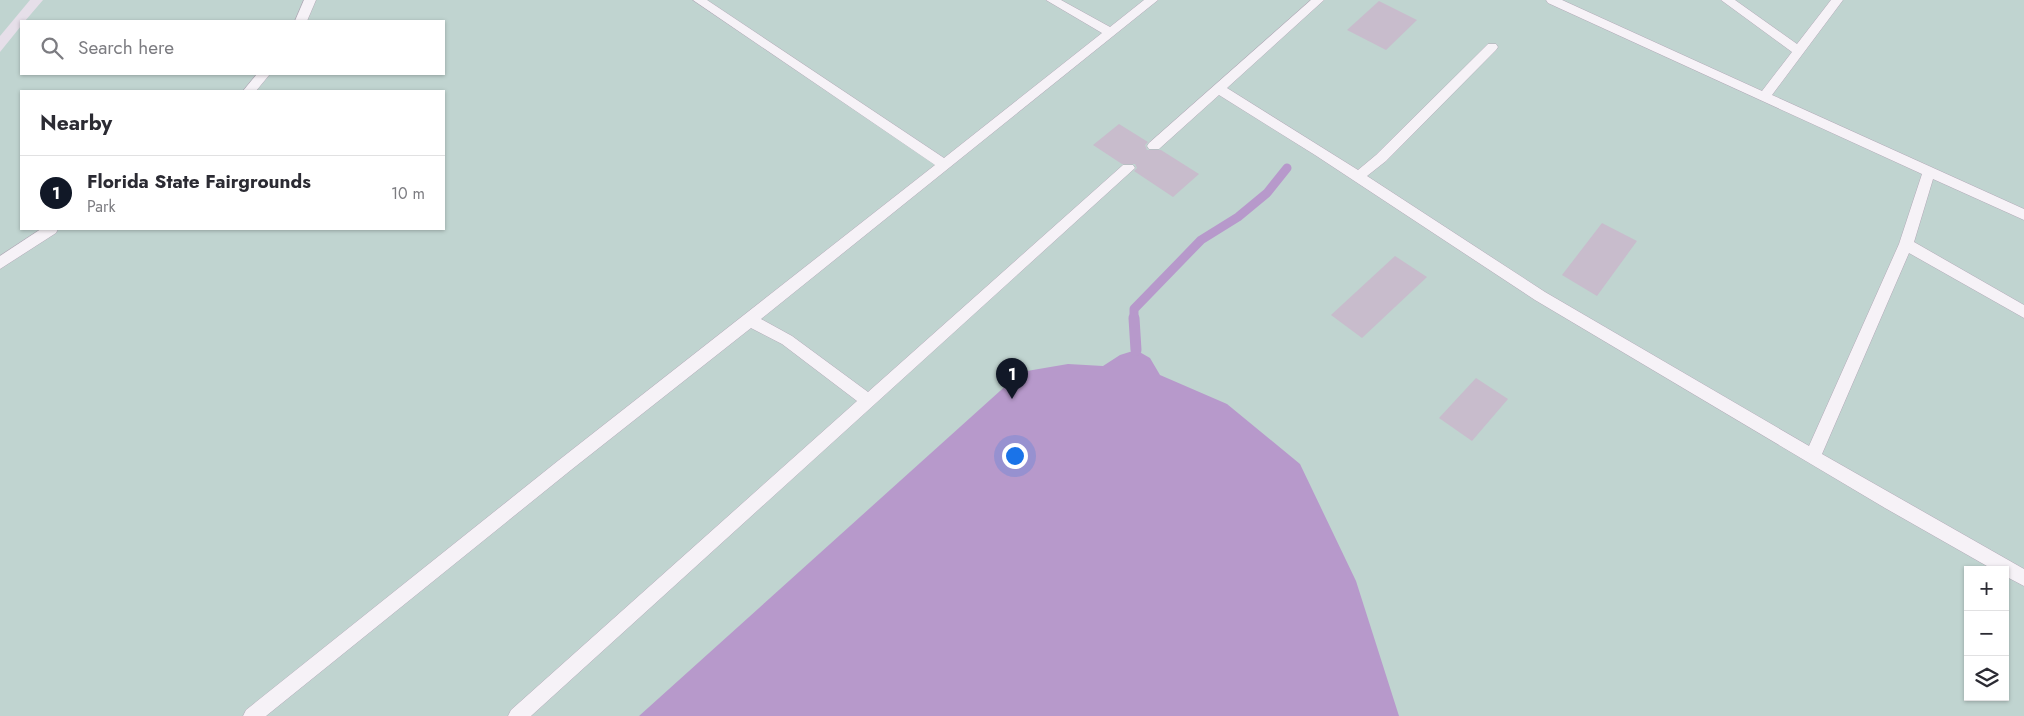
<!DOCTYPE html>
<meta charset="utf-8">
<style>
body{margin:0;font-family:Jost,sans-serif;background:#f2f2f3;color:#2b2b33}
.controls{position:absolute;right:15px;bottom:15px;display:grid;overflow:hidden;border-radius:0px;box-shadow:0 1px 4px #0004}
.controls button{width:45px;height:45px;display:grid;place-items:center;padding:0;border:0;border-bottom:1px solid #e1e1e2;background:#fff;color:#2b2b33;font:25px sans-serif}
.you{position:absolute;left:1014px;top:455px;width:18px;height:18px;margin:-12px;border:4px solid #fff;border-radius:50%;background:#1a73e8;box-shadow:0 0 0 8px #1a73e833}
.badge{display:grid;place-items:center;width:32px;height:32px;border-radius:50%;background:#111827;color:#fff;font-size:16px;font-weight:700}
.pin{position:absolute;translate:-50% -41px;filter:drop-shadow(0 1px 2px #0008)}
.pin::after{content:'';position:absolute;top:26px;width:18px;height:15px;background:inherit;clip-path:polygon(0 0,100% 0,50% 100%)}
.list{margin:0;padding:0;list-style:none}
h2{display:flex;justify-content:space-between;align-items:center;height:65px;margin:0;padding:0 20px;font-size:21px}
h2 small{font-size:16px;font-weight:400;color:#7c7c81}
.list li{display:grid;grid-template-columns:32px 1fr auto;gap:15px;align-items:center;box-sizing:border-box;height:75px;padding:0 20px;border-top:1px solid #e1e1e2}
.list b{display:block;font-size:19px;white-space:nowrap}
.list p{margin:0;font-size:16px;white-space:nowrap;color:#7c7c81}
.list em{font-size:16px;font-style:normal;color:#7c7c81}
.icon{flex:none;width:28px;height:28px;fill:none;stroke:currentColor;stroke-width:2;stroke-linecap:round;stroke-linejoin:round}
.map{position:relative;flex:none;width:2024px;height:716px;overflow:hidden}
.search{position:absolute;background:#fff;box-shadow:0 1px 4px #0004;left:20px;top:20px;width:425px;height:55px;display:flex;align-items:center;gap:12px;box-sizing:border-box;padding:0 18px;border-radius:0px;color:#7c7c81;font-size:19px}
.panel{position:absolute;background:#fff;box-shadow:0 1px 4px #0004;left:20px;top:90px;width:425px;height:140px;border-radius:0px}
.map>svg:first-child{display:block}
.green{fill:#c0d4d0;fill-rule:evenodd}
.water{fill:#b799cb}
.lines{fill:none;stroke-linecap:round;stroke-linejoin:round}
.stream-far1{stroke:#b799cb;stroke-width:9}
.stream{stroke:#b799cb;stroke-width:11}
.building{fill:#c8bccc}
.lane-casing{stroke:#b2a8b7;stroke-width:1}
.lane{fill:#f6f2f7;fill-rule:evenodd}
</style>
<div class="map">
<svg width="2024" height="716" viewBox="0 0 2024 716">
<rect width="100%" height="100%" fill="#e6dfe9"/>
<g class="green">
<polygon points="0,0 30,0 0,36"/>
<path d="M43,0H2024V716H0V52L21,26V74H444V21H25ZM21,91H444V229H21ZM1968,570H2005V697H1968Z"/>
</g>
<polygon class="water" points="1136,350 1150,358 1160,375 1227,404 1300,464 1356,581 1399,716 639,716 1021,372 1068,364 1103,366 1120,355"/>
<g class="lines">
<polyline class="stream-far1" points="1134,319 1134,309 1201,240 1238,217 1267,193 1287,168"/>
<polyline class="stream" points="1134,318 1136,350"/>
</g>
<g class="building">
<polygon points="1379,1 1417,20 1386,50 1347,30"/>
<polygon points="1119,124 1148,142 1145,145 1147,150 1161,150 1199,174 1173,197 1134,171 1137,168 1135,164 1122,164 1093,145"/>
<polygon points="1602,223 1637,241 1597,296 1562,275"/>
<polygon points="1395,256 1427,277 1362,338 1331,315"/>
<polygon points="1476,378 1508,399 1472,441 1439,418"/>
</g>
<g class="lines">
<defs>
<g id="lane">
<polygon points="304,0 316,0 307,21 295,21"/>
<polygon points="693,0 707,0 944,158 1102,33 1046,0 1061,0 1110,27 1144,0 1158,0 761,319 792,336 868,392 1123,165 1133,165 1135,168 531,716 508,716 511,710 857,401 782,344 751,328 571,470 266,716 243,716 246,710 559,460 935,165"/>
<polygon points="1311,0 1324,0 1227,88 1358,170 1376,155 1488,44 1496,44 1498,47 1496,50 1386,161 1367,176 1545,292 1809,446 1899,244 1922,174 1548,3 1546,0 1562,0 1762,91 1792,52 1721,0 1735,0 1797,44 1831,0 1843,0 1772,95 2024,209 2024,220 1933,179 1914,242 2024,305 2024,318 1909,253 1822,454 2024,569 2024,586 2005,576 2005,570 1994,570 1885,508 1535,300 1315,155 1219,95 1159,149 1149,149 1147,146 1149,143"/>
<polygon points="257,74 270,74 256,91 243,91"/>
<polygon points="41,229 58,229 56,233 0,269 0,256"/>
</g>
</defs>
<use href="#lane" class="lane-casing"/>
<use href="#lane" class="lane"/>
</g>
</svg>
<div class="controls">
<button>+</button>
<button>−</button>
<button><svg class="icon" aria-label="layers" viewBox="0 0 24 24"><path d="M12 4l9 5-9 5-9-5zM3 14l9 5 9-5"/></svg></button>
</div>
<div class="you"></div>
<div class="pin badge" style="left:1012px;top:399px">1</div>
<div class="search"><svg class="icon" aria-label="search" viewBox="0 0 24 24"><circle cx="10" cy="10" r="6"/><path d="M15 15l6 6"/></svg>Search here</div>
<section class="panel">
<h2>Nearby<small></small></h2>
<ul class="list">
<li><span class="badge">1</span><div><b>Florida State Fairgrounds</b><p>Park</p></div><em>10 m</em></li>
</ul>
</section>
</div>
